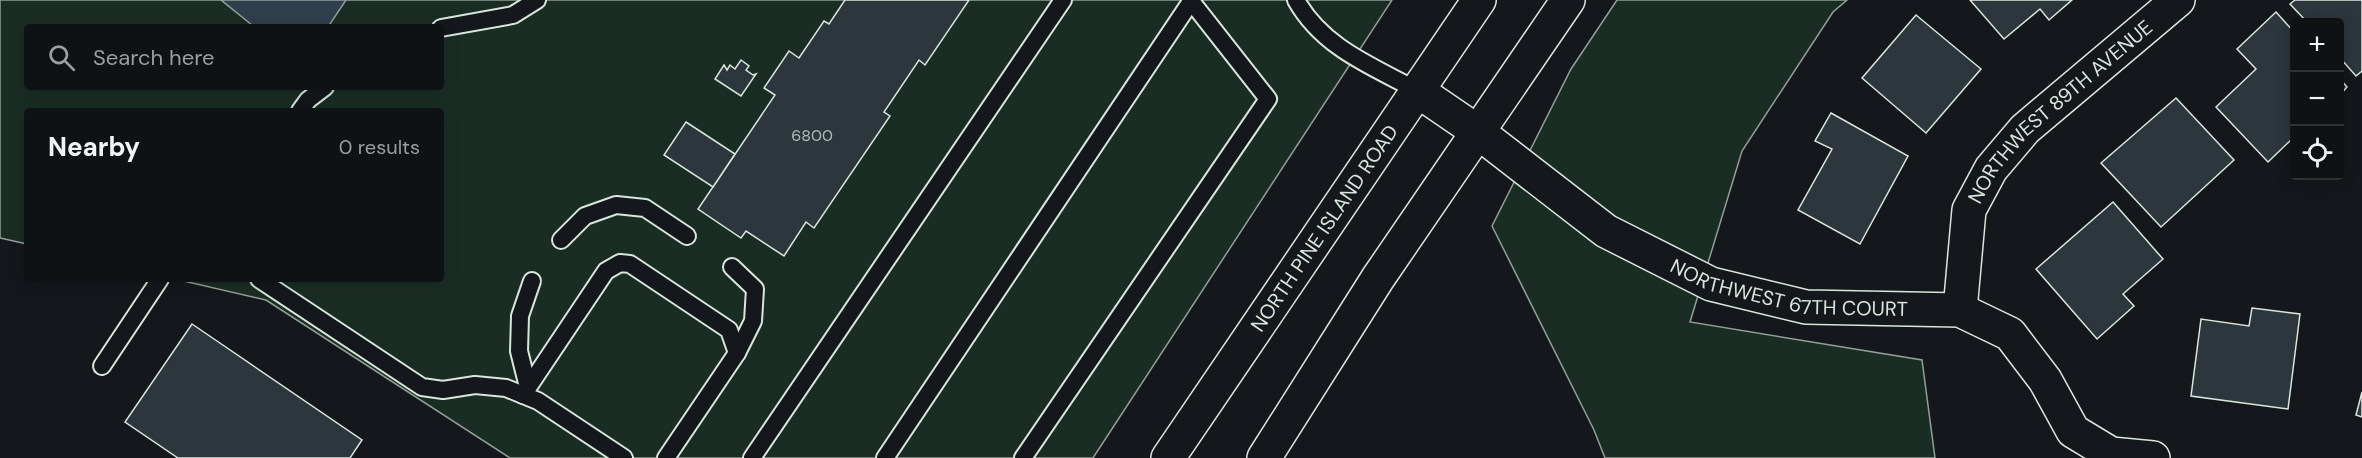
<!DOCTYPE html>
<meta charset="utf-8">
<style>
body{margin:0;font-family:"DM Sans",sans-serif;background:#1d2022;color:#f1f3f6}
.controls{position:absolute;right:18px;top:18px;display:grid;overflow:hidden;border-radius:6px;box-shadow:0 3px 15px #0003}
.controls button{width:54px;height:54px;display:grid;place-items:center;padding:0;border:0;border-bottom:2px solid #2f3234;background:#0f1215;color:#f1f3f6;font:30px sans-serif}
.list{margin:0;padding:0;list-style:none}
h2{display:flex;justify-content:space-between;align-items:center;height:78px;margin:0;padding:0 24px;font-size:26px}
h2 small{font-size:20px;font-weight:400;color:#9b9ea0}
.icon{flex:none;width:33px;height:33px;fill:none;stroke:currentColor;stroke-width:2;stroke-linecap:round;stroke-linejoin:round}
.map{position:relative;flex:none;width:2362px;height:458px;overflow:hidden}
.search{position:absolute;background:#0f1215;box-shadow:0 3px 15px #0003;left:24px;top:24px;width:420px;height:66px;display:flex;align-items:center;gap:15px;box-sizing:border-box;padding:0 21px;border-radius:6px;color:#9b9ea0;font-size:22px}
.panel{position:absolute;background:#0f1215;box-shadow:0 3px 15px #0003;left:24px;top:108px;width:420px;height:174px;border-radius:6px}
.map>svg:first-child{display:block}
.green{fill:#1a2d24;stroke:#939e99;stroke-width:1.5;fill-rule:evenodd}
.water{fill:#2f3f4d;stroke:#939e99;stroke-width:1.5}
.building{fill:#2c363c;stroke:#d8e6dc;stroke-width:1.5}
.lines{fill:none;stroke-linecap:round;stroke-linejoin:round}
.service-casing{stroke:#d8e6dc;stroke-width:20}
.minor-casing{stroke:#d8e6dc;stroke-width:36}
.secondary-casing{stroke:#d8e6dc;stroke-width:36}
.service{stroke:#14181c;stroke-width:16}
.minor{stroke:#14181c;stroke-width:33}
.secondary{stroke:#14181c;stroke-width:33}
.labels{text-anchor:middle;dominant-baseline:central;stroke-width:4.5;stroke-linejoin:round;paint-order:stroke}
.number-label{font-size:16px;fill:#adbab4}
.street-label{font-size:20px;fill:#d8e6dc;stroke:#14181c}
</style>
<div class="map">
<svg width="2362" height="458" viewBox="0 0 2362 458">
<rect width="100%" height="100%" fill="#14181c"/>
<g class="green">
<path d="M0,0H1392L1093,458H510L266,300L175,279H441V111H27V244L0,238ZM27,27H441V87H27Z"/>
<polygon points="1617,0 1847,0 1833,12 1742,151 1690,322 1922,360 1935,458 1605,458 1594,430 1492,226 1571,69"/>
</g>
<polygon class="water" points="221,0 346,0 328,27 263,27 252,25"/>
<g class="building">
<polygon points="845,0 969,0 925,65 919,60 884,112 890,116 814,228 806,222 784,256 746,231 741,238 698,209 775,95 764,88 789,51 799,58 824,21 829,24"/>
<polygon points="1970,0 2072,0 2049,20 2040,9 2004,39"/>
<polygon points="2295,0 2362,0 2362,71 2356,76 2340,58 2340,22 2307,22 2290,4"/>
<polygon points="2276,12 2294,32 2294,137 2268,162 2216,107 2256,69 2237,49"/>
<polygon points="1916,15 1981,69 1926,133 1862,78"/>
<polygon points="741,60 749,66 746,70 753,75 756,74 741,96 715,79 724,65 727,70 730,65 735,69"/>
<polygon points="2340,79 2347,87 2340,95"/>
<polygon points="2176,98 2234,160 2161,227 2101,163"/>
<polygon points="1831,113 1908,156 1860,244 1798,210 1832,149 1815,141"/>
<polygon points="686,122 735,154 713,187 664,155"/>
<polygon points="2113,202 2163,259 2123,294 2134,306 2097,339 2036,269"/>
<polygon points="2252,308 2300,314 2288,409 2191,396 2201,319 2249,326"/>
<polygon points="192,324 362,440 350,458 178,458 125,422"/>
<polygon points="2362,392 2362,417 2356,415"/>
</g>
<g class="lines">
<defs>
<g id="service">
<path d="M1296,0C1323,48 1372,66 1418,91"/>
<polyline points="441,28 513,15 537,0"/>
<polyline points="300,111 308,100 325,87"/>
<polyline points="561,240 585,216 616,205 645,208 687,236"/>
<polyline points="259,279 422,387 443,390 475,385 506,388 538,401 624,458"/>
<polyline points="102,366 160,279"/>
<polyline points="528,387 519,351 520,316 532,281"/>
<polyline points="523,395 606,271 620,263 630,264 729,330 737,353"/>
<polyline points="666,458 737,353 753,321 755,289 732,267"/>
<polyline points="752,458 1063,0"/>
<polyline points="885,458 1192,0"/>
<polyline points="1023,458 1268,99 1191,1"/>
</g>
<g id="minor">
<path id="s1" d="M1418,91L1478,132L1606,231L1711,284L1806,307L1960,310L2010,334L2045,380L2073,431L2111,454L2153,458"/>
<path id="s2" d="M1960,310L1969,210L1991,169L2025,129L2178,0"/>
</g>
<g id="secondary">
<path id="s3" d="M1168,458L1479,0"/>
<polyline points="1264,458 1378,278 1568,0"/>
</g>
</defs>
<use href="#service" class="service-casing"/>
<use href="#minor" class="minor-casing"/>
<use href="#secondary" class="secondary-casing"/>
<use href="#service" class="service"/>
<use href="#minor" class="minor"/>
<use href="#secondary" class="secondary"/>
</g>
<g class="labels">
<g class="number-label">
<text x="812" y="135">6800</text>
</g>
<g class="street-label">
<text stroke="none"><textPath href="#s2" startOffset="236">NORTHWEST 89TH AVENUE</textPath></text>
<text stroke="none"><textPath href="#s3" startOffset="278">NORTH PINE ISLAND ROAD</textPath></text>
<text stroke="none"><textPath href="#s1" startOffset="430">NORTHWEST 67TH COURT</textPath></text>
</g>
</g>
</svg>
<div class="controls">
<button>+</button>
<button>−</button>
<button><svg class="icon" aria-label="locate" viewBox="0 0 24 24"><circle cx="12" cy="12" r="6"/><path d="M12 2v4M12 18v4M2 12h4M18 12h4"/></svg></button>
</div>
<div class="search"><svg class="icon" aria-label="search" viewBox="0 0 24 24"><circle cx="10" cy="10" r="6"/><path d="M15 15l6 6"/></svg>Search here</div>
<section class="panel">
<h2>Nearby<small>0 results</small></h2>
<ul class="list">
</ul>
</section>
</div>
